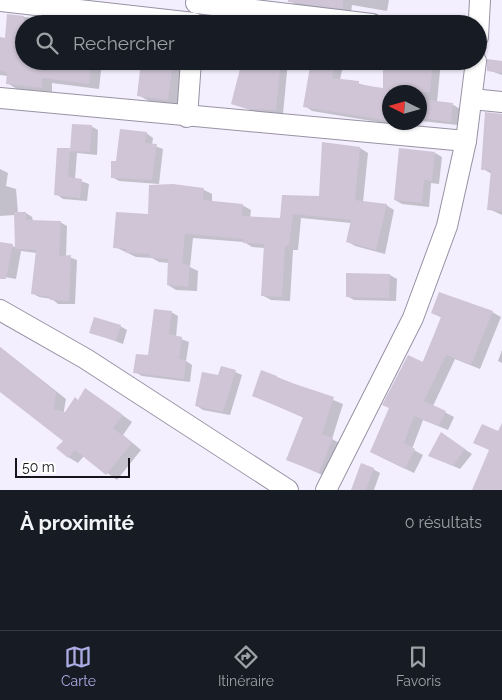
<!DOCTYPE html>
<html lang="fr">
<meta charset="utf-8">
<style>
body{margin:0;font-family:Raleway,sans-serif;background:#242831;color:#f1f3f6}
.compass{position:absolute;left:382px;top:85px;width:45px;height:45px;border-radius:50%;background:#171b24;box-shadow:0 1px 4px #0004;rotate:275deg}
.scale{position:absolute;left:15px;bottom:12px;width:115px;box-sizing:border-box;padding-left:5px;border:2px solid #16141b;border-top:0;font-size:14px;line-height:18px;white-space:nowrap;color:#16141b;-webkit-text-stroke:4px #fff;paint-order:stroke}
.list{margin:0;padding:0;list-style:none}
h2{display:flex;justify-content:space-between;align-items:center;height:65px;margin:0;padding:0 20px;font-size:21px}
h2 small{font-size:16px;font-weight:400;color:#9ea1a6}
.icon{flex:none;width:28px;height:28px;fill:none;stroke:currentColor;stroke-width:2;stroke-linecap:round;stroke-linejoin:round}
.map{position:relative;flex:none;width:502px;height:490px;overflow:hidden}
.search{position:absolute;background:#171b24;box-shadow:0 1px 4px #0004;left:15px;right:15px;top:15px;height:55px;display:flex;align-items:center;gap:12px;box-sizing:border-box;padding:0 18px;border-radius:28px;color:#9ea1a6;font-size:19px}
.sheet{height:140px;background:#171b24}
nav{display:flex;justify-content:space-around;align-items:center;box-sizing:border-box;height:70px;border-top:1px solid #363941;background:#171b24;font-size:14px;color:#9ea1a6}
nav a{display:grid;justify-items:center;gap:2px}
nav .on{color:#abace4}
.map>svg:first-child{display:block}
.shadow{fill:#0003}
.building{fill:#cfc5d6}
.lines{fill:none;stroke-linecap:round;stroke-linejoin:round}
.minor-casing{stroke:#9892a4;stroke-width:22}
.minor{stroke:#fff;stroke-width:20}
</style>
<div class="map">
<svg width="502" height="490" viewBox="0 0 502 490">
<rect width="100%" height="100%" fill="#f4effe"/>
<g class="shadow">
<polygon points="290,0 389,0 387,11 352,5 351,13 298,7"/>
<polygon points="9,15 81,24 24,24 24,61 102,61 99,89 52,83 52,92 17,89 7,83 8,76 0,75 0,39 6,39"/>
<polygon points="502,60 502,75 488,70 502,62"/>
<polygon points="142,61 184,61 178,105 149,101 138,95"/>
<polygon points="210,61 288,61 283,114 257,112 232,104 242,66"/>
<polygon points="313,61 344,61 340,80 384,89 399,61 441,61 437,102 452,104 460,109 458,125 420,121 420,92 390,92 390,122 408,122 408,127 312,111 305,106"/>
<polygon points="502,115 502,215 489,209 492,174 483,169"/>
<polygon points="91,126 98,130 97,155 77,153 75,179 89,184 87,201 63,199 56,194 70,150 71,151"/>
<polygon points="146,133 153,138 152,145 163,149 159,184 119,181 112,177 117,163"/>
<polygon points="360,148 368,153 363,202 386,205 394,210 385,254 355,246 347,241 351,223 301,218 298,250 293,250 290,301 271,300 262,295 265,248 252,247 244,242 193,238 190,267 198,271 197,291 176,290 168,285 169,263 159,262 152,258 136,257 115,247 149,215 173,185 204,190 212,194 212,202 242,205 251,210 250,218 281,220 320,198"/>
<polygon points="435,153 442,157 439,184 431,183 429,207 402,204 395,200"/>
<polygon points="0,169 8,173 6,186 16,189 18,213 26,213 32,217 33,221 60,222 67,226 66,256 77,260 75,304 58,304 52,299 39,297 32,293 37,253 21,251 16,279 0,276 0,243 16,247 15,215 0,216"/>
<polygon points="390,275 397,279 396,301 354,300 347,296"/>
<polygon points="171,312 178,316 176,337 189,342 186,361 192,365 190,382 142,376 135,372 149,357"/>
<polygon points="492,312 501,317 480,369 455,359 433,406 454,417 448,430 423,420 412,449 423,455 414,473 381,457 442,318 433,313"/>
<polygon points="120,326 127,330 123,344 91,332"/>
<polygon points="0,347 66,399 63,416 78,401 96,396 132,422 123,435 141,450 117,480 84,456 78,463 68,457 65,440 0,390"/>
<polygon points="502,350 502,363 498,361"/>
<polygon points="235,372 242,375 230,415 203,410 197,406 219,376"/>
<polygon points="277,377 343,404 332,439 343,445 329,478 287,459 304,418 253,395"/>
<polygon points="448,438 472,454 460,469 429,455"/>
<polygon points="373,469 380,473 374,490 356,490"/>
</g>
<g class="building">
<polygon points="288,0 343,0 343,9 288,2"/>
<polygon points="7,14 24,16 24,61 57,65 58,61 92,61 89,84 42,78 42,88 6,84 7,72 0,71 0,37 5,38"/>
<polygon points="487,59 502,61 502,73 487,71"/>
<polygon points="141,61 173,61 168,100 137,96"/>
<polygon points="242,61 281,61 276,110 248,109 231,104"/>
<polygon points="311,61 335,61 332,78 359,81 359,85 383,88 383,64 433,61 430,92 390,92 390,121 303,107"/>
<polygon points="420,99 453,103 451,122 420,118"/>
<polygon points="485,112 502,114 502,211 487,210 491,170 481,170"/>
<polygon points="72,124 92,125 90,152 70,151"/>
<polygon points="120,129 147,132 145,143 157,144 152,180 111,178 111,161 116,161"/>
<polygon points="322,142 360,147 355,200 387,204 376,250 346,242 351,220 293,214 289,246 285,246 282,297 261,296 264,244 243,243 243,239 185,234 182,264 190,265 188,287 167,285 168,259 149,258 150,254 126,253 126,249 113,248 116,212 148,214 149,185 173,184 204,188 203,200 243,204 242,216 280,218 282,195 319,196"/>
<polygon points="57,148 70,148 68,177 82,179 80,198 54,195"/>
<polygon points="399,148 435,152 432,181 424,180 422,203 394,200"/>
<polygon points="14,212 26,212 26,220 61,221 59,256 71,255 69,301 50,300 50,297 31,294 36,250 15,249"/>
<polygon points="0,242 13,244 6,279 0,279"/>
<polygon points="346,273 390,274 389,298 346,297"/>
<polygon points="439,292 493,311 471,365 446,355 424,401 446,411 439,426 414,416 404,443 415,449 405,469 370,452 389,408 382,405 408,355 423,362 441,317 431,313"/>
<polygon points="154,309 172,311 169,334 182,337 179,359 186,360 184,379 133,373 136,354 148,355"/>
<polygon points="94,317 121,325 116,341 89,333"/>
<polygon points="0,347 56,392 54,409 65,412 75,397 78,400 85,388 123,415 113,428 132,443 106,475 75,450 68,458 56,448 63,441 0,392"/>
<polygon points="221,366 236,370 223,412 195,406 202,372 218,375"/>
<polygon points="261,370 277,376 277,378 334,397 322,434 333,438 319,473 286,460 303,417 252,396"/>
<polygon points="502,423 502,490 472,490 489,450 473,443 482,424 498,431"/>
<polygon points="441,432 465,449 453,466 428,456"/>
<polygon points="361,463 374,468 366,490 351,490"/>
</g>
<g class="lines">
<defs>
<g id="minor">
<polyline points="0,1 194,23"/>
<polyline points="196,3 372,24"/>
<polyline points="478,37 480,0"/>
<polyline points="0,98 466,141"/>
<polyline points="472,99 502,102"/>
<polyline points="187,117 191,61"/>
<polyline points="0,310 86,359 288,490"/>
<polyline points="326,490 413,318 447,226 466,141 476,61"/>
</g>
</defs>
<use href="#minor" class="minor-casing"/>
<use href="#minor" class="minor"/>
</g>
</svg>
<svg class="compass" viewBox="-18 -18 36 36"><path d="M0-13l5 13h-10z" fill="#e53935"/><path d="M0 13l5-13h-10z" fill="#9ea1a6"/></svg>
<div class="scale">50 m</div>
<div class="search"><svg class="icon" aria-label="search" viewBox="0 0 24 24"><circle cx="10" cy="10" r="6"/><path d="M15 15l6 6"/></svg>Rechercher</div>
</div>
<section class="sheet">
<h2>À proximité<small>0 résultats</small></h2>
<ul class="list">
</ul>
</section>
<nav>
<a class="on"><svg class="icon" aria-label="map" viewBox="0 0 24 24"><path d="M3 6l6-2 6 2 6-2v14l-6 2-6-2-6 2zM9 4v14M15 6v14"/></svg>Carte</a>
<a><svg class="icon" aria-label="directions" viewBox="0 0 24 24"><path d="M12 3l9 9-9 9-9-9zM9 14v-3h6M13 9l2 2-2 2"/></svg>Itinéraire</a>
<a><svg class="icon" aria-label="saved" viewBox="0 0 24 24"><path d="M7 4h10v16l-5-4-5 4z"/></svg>Favoris</a>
</nav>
